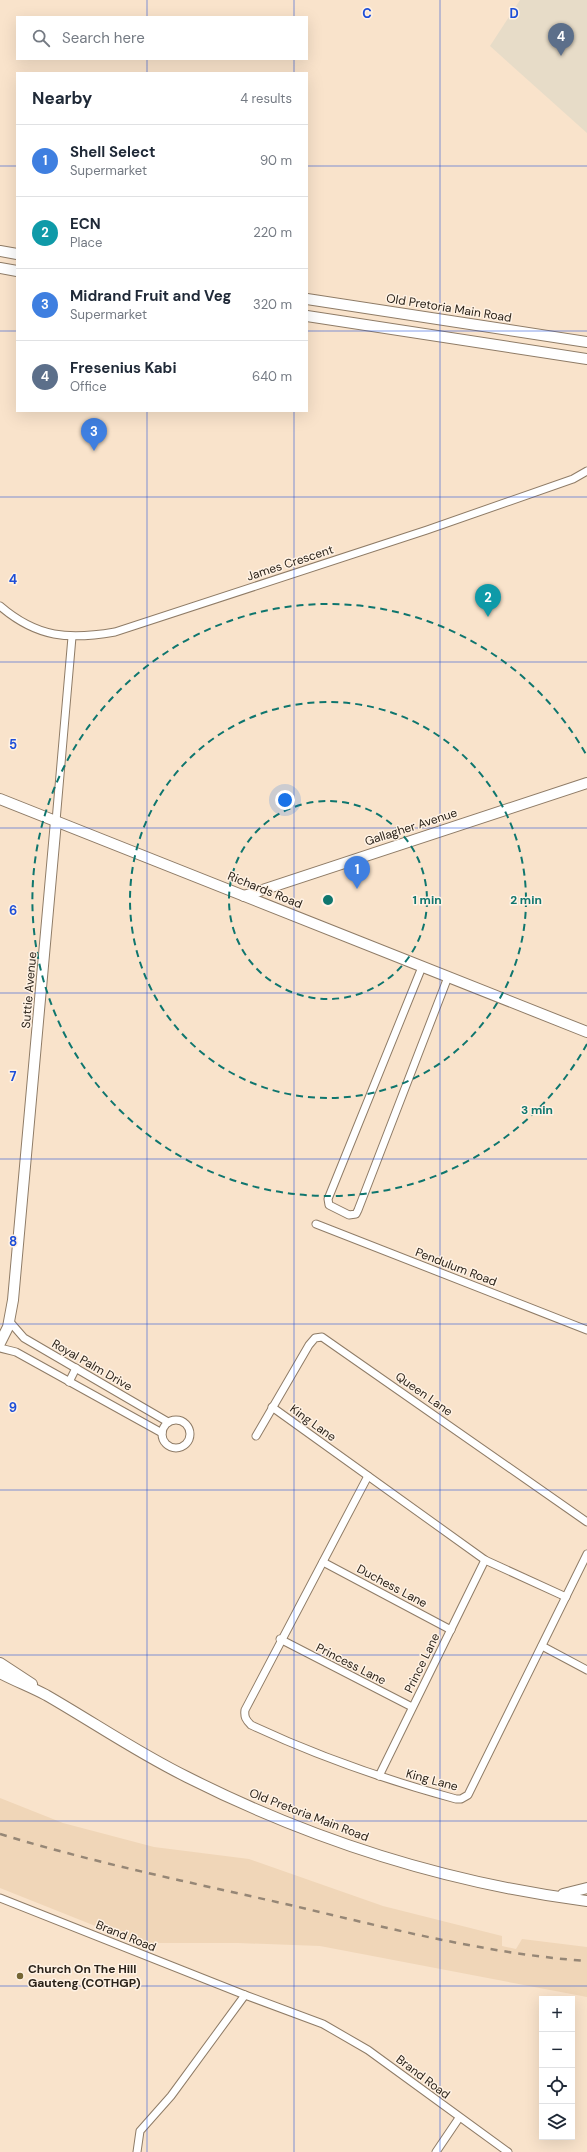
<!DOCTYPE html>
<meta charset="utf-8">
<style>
body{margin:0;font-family:"DM Sans",sans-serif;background:#f6f6f7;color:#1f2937}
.controls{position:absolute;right:12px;bottom:12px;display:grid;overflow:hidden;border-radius:0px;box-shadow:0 4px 16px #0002}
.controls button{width:36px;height:36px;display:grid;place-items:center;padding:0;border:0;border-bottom:1px solid #e0e1e3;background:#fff;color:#1f2937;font:20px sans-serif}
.you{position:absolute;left:285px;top:800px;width:14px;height:14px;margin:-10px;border:3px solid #fff;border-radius:50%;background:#1a73e8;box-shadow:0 0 0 6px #1a73e833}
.badge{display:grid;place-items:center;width:26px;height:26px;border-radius:50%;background:#756533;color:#fff;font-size:13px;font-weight:700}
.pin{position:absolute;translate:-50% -33px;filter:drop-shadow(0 1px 2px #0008)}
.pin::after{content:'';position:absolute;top:21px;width:14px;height:12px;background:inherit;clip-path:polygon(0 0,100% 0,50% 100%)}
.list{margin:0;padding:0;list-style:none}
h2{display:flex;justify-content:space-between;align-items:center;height:52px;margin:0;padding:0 16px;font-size:17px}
h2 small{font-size:13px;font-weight:400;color:#747a83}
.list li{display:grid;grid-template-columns:26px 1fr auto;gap:12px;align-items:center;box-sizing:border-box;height:72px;padding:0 16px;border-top:1px solid #e0e1e3}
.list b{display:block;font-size:15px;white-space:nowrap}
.list p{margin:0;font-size:13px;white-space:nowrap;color:#747a83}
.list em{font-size:13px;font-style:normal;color:#747a83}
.icon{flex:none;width:22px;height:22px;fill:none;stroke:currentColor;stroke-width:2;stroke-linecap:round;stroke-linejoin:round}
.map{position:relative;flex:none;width:587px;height:2152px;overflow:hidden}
.search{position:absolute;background:#fff;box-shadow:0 4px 16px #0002;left:16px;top:16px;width:292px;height:44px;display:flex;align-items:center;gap:10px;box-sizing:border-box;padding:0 14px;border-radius:0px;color:#747a83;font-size:15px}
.panel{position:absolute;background:#fff;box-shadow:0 4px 16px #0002;left:16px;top:72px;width:292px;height:340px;border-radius:0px}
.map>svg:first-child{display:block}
.commercial{fill:#e7dcc8}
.built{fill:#f0d6b8}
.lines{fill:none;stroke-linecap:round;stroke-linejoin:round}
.street-casing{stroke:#8f7c67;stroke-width:9}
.secondary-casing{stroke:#8f7c67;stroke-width:12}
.street{stroke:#fff;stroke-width:7}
.secondary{stroke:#fff;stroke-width:10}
.rail{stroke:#968776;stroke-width:2.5;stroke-dasharray:7 7;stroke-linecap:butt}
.grid{fill:none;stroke:#1d4ed8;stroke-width:1;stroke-opacity:0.55}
.ring{fill:none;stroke:#0f766e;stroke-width:2;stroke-dasharray:7 5}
.poi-dot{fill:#756533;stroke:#fff2e4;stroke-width:1.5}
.labels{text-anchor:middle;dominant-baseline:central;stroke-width:3;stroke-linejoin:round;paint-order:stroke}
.street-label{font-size:12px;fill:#2a2219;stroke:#fff2e4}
.poi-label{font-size:12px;font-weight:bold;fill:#2a2219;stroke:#fff2e4;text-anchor:start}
.grid-label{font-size:13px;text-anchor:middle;font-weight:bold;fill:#1d4ed8;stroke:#fff2e4;stroke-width:3;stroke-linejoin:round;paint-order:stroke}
.centre{fill:#0f766e;stroke:#fff2e4;stroke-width:2}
.ring-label{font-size:12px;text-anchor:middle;font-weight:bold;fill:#0f766e;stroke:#fff2e4;stroke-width:3;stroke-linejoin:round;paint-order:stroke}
</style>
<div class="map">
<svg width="587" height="2152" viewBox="0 0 587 2152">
<rect width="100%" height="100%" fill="#f9e3cb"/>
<polygon class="commercial" points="520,0 587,0 587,133 490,46"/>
<polygon class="built" points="0,1798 63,1823 154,1847 249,1859 383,1906 502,1936 502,1946 516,1949 522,1939 587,1947 587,1997 320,1946 238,1943 138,1943 0,1888"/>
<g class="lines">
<defs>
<g id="street">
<path d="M0,606C37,638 69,640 115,632L427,530L573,479L587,471"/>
<polyline points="56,821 72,637"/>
<polyline points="422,967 328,1199 329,1205 349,1215 356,1214 358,1210 448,977"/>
<polyline points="316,1224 587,1330"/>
<polyline points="10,1322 24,1338 168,1422"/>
<polyline points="0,1348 16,1352 162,1433"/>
<polyline points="69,1382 76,1368"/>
<polyline points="272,1407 485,1560 566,1597"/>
<circle cx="176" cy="1434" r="14"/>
<polyline points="256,1436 309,1345 315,1338 322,1337 587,1522"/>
<path d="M368,1476L245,1710C244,1717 246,1720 251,1725C317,1756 386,1780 456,1799H461L468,1795L587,1554"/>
<polyline points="323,1562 451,1630"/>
<polyline points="280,1639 412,1707"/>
<polyline points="542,1646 587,1670"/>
<polyline points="379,1776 485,1560"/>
<polyline points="0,1898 245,1995 323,2024 368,2050 508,2152"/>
<polyline points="137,2152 140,2131 171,2096 245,1995"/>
<polyline points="436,2152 459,2118"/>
</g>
<g id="secondary">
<polyline points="0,251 17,254"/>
<polyline points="0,268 17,271"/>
<polyline points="307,299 587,342"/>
<polyline points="307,316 587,359"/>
<polyline points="0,799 587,1032"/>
<polyline points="244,896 587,783"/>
<polyline points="0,1343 8,1327 13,1300 56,821"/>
<polyline points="0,1663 32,1684"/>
<path d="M0,1673C15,1681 31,1687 46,1695C93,1722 138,1753 187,1777C312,1840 447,1883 587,1901"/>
<polyline points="563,1894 587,1888"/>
</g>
</defs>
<use href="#street" class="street-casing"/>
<use href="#secondary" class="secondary-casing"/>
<use href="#street" class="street"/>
<use href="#secondary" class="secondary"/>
<path class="rail" d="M0,1834C95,1863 193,1883 290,1905C388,1928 487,1954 587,1961"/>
</g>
<path class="grid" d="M147,0V17M294,0V17M440,0V2152M147,59V73M294,59V73M0,166H17M307,166H587M0,331H17M307,331H587M147,411V2152M294,411V2152M0,497H587M0,662H587M0,828H587M0,993H587M0,1159H587M0,1324H587M0,1490H587M0,1655H587M0,1821H587M0,1986H587"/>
<g class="ring">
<circle cx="328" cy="900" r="99"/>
<circle cx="328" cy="900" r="198"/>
<path d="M587 1044A296 296 0 1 1 587 756"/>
</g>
<circle class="poi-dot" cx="20" cy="1976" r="4"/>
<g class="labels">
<g class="street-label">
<text transform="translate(449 308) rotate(9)">Old Pretoria Main Road</text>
<text transform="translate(290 563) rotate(-18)">James Crescent</text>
<text transform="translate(411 827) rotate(-18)">Gallagher Avenue</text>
<text transform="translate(265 890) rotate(22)">Richards Road</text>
<text transform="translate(29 990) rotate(-85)">Suttie Avenue</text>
<text transform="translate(456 1267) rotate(21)">Pendulum Road</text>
<text transform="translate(92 1365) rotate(30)">Royal Palm Drive</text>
<text transform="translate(424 1394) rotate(35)">Queen Lane</text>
<text transform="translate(313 1423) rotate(36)">King Lane</text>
<text transform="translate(392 1586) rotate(28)">Duchess Lane</text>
<text transform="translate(422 1663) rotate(-64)">Prince Lane</text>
<text transform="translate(351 1664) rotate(27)">Princess Lane</text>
<text transform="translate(432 1780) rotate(15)">King Lane</text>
<text transform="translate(309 1815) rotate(21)">Old Pretoria Main Road</text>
<text transform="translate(126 1936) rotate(22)">Brand Road</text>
<text transform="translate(423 2077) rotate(37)">Brand Road</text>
</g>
<g class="poi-label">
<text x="28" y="1969">Church On The Hill<tspan x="28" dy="14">Gauteng (COTHGP)</tspan></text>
</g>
</g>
<g class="grid-label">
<text x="367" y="18">C</text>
<text x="514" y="18">D</text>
<text x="13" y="584">4</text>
<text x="13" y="749">5</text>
<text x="13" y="915">6</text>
<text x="13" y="1081">7</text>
<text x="13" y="1246">8</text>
<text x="13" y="1412">9</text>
</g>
<circle cx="328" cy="900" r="6" class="centre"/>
<g class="ring-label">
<text x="427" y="904">1 min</text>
<text x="526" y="904">2 min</text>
<text x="537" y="1114">3 min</text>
</g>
</svg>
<div class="controls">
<button>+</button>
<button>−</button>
<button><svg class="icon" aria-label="locate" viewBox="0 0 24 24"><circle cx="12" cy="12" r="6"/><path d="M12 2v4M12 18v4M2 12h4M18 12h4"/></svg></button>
<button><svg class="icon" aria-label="layers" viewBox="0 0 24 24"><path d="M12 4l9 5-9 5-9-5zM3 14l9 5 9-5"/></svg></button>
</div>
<div class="you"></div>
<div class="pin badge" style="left:357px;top:889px;background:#3f7fe0">1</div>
<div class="pin badge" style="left:488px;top:617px;background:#0f9aa8">2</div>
<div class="pin badge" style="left:94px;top:451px;background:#3f7fe0">3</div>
<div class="pin badge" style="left:561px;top:56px;background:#5c6f8a">4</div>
<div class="search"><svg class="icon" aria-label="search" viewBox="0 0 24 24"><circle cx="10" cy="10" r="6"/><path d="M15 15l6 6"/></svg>Search here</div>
<section class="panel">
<h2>Nearby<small>4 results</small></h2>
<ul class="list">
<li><span class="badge" style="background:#3f7fe0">1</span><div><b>Shell Select</b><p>Supermarket</p></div><em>90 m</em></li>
<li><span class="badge" style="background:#0f9aa8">2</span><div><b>ECN</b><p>Place</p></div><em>220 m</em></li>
<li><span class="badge" style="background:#3f7fe0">3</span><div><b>Midrand Fruit and Veg</b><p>Supermarket</p></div><em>320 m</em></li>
<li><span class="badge" style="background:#5c6f8a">4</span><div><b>Fresenius Kabi</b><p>Office</p></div><em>640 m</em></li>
</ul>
</section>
</div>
